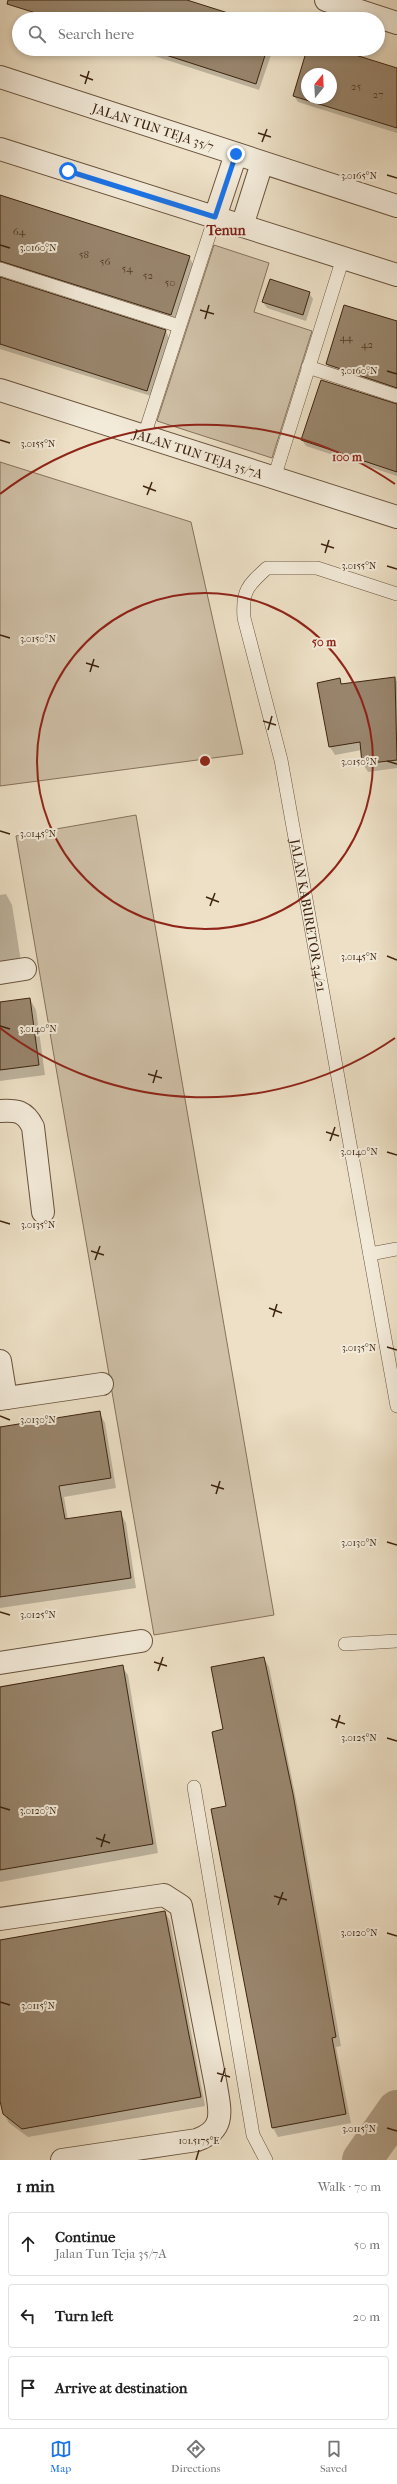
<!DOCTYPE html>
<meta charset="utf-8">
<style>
body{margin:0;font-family:"IM FELL French Canon",serif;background:#f2f2f2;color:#222}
.compass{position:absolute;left:301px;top:68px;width:36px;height:36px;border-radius:50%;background:#fff;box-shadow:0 2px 6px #0003;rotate:18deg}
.stop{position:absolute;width:12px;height:12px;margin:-9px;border:3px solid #1a73e8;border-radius:50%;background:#fff}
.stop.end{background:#1a73e8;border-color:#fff;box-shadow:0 1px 4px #0008}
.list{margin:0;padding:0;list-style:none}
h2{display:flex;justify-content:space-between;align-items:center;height:52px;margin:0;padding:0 16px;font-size:17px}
h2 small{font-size:13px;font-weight:400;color:#767676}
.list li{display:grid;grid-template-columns:26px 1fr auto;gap:12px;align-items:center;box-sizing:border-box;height:64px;margin:0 8px 8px;padding:0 8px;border:1px solid #e0e0e0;border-radius:4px}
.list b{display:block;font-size:15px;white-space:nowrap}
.list p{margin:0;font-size:13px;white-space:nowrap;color:#767676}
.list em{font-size:13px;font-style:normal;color:#767676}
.icon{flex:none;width:22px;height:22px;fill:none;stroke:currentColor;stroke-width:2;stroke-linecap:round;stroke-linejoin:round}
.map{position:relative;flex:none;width:397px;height:2160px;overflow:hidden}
.search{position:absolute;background:#fff;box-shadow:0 2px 6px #0003;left:12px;right:12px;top:12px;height:44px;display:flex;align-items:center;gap:10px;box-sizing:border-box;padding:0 14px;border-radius:22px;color:#767676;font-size:15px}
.sheet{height:268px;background:#fff}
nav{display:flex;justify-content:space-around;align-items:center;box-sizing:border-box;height:56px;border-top:1px solid #e0e0e0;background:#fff;font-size:11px;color:#767676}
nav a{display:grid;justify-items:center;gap:2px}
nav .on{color:#1a73e8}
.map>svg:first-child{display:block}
.green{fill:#cfc0a7;stroke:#86725b}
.shadow{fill:#0003;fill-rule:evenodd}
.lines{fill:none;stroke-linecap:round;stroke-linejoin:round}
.river{stroke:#b1a088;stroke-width:40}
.building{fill:#99866e;stroke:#3d240f;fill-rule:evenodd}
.service-casing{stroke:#69533d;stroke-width:14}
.minor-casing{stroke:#69533d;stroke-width:24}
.tertiary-casing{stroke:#69533d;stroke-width:24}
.service{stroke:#f3ebda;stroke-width:13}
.minor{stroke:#f3ebda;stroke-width:22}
.tertiary{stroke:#f3ebda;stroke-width:22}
.route{stroke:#1a73e8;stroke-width:5}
.ticks{fill:none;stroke:#3d240f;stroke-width:1.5}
.ring{fill:none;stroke:#8f2418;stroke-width:2}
.labels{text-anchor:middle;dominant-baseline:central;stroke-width:4;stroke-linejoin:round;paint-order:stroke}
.number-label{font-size:11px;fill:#543c27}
.street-label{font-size:13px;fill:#3d240f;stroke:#f3ebda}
.neighbourhood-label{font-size:14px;font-weight:bold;fill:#7a1f14;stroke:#f3ebda}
.ticks-label{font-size:10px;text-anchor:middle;fill:#3d240f;stroke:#f3ebda;stroke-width:4;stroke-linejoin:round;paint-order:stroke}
.centre{fill:#8f2418;stroke:#f3ebda;stroke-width:2}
.ring-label{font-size:12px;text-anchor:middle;font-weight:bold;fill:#8f2418;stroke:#f3ebda;stroke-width:4;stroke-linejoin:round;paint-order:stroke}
</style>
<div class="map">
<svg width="397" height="2160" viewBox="0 0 397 2160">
<rect width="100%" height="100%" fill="#ede0c6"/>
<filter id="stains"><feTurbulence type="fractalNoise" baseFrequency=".005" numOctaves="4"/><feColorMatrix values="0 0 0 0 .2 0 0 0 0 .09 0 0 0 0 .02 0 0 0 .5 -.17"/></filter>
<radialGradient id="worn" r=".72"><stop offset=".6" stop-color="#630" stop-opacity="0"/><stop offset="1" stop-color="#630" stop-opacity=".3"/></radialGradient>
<g class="green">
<polygon points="214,245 269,263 254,312 312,331 272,458 157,421"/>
<polygon points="0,462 191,522 243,754 0,786"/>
<polygon points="136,815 274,1615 154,1635 16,836"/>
</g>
<g class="shadow">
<polygon points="43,0 184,0 243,19 42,19 39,13"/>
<polygon points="133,49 273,49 259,90"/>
<path d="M309,49H332L397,69V133L298,102L294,96ZM307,74H331V98H307Z"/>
<polygon points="0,196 189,257 193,264 175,321 0,269"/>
<polygon points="0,278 166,331 169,338 151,396 0,349"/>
<polygon points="309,293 313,299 306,321 267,308 263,302"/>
<polygon points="397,322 397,392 331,371 327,364"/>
<polygon points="397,404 397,476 306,446 302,440"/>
<polygon points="395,678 397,682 397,768 368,772 363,764 362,750 335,755 330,747 318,683 339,680 342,685"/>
<polygon points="6,894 12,905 22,968 0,974 0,895"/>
<polygon points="30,999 36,1010 45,1075 0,1081 0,1003"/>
<polygon points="99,1412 105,1423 116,1488 64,1497 68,1520 120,1512 126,1523 136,1588 0,1608 0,1428"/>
<polygon points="264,1658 269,1667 297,1804 341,2046 336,2047 351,2123 278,2137 273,2128 212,1809 228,1807"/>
<polygon points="122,1667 128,1675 158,1853 0,1882 0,1686"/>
<polygon points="165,1912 170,1921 205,2106 28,2137 9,2123 4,2114 0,2096 0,1940"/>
</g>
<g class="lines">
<polyline class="river" points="362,2160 397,2110"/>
</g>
<g class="building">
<polygon points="8,0 187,0 247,19 55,19 7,4"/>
<polygon points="147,49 267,49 256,84"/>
<path d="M307,49H336L397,68V128L293,96ZM307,74H331V98H307Z"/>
<polygon points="0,195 190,256 171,315 0,261"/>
<polygon points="0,277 166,330 147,391 0,344"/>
<polygon points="270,279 310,292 303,315 262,302"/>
<polygon points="344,305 397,321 397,388 326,364"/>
<polygon points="321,380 397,404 397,472 301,440"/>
<polygon points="395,677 397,760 362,764 360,742 329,747 317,683 340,678 341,684"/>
<polygon points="30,998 39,1065 0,1070 0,1002"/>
<polygon points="100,1411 111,1478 59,1486 65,1519 121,1511 131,1578 0,1597 0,1427"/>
<polygon points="264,1657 293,1794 336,2037 332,2038 346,2114 272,2128 211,1809 226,1806 212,1732 223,1729 211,1667"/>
<polygon points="123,1665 153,1844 0,1870 0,1687"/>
<polygon points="165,1911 201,2097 22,2129 3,2114 0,2101 0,1940"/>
</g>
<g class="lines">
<defs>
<g id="service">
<polyline points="0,269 179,326"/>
<polyline points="308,367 397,396"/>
<polyline points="144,436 215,217"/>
<polyline points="274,478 343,258"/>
<path id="s1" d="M397,594L317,568H267C247,586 242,591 244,618L281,760L397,1406"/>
<polyline points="370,1254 397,1249"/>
<polyline points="345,1644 397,1641"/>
<polyline points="194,1787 253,2135 266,2160"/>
</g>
<g id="minor">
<polyline points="326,0 397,23"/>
<polyline points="0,149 397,275"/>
<polyline points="215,217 236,154"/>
<polyline points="242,226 262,163"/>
<path id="s2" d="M0,390L397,517"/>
<polyline points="0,973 25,969"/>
<path d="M0,1111C17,1110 25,1111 33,1127L43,1212"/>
<polyline points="0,1361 6,1398"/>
<polyline points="0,1399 102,1384"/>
<polyline points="0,1663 141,1641"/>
<path d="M0,1919L164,1895L181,1906L216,2086C220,2111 226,2129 197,2140L62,2160"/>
</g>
<g id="tertiary">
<path id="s3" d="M0,77L397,206"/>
</g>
</defs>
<use href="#service" class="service-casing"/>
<use href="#minor" class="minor-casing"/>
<use href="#tertiary" class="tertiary-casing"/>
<use href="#service" class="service"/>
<use href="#minor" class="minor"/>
<use href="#tertiary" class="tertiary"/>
</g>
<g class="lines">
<polyline class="route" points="68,171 215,217 236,154"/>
</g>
<path class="ticks" d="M80,75L93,80M85,84L89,71M258,133L271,137M262,142L267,129M387,175L397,178M0,245L10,248M200,310L214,314M205,319L209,305M387,371L397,374M0,440L10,443M143,486L156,491M147,495L152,482M321,544L334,548M325,553L329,540M387,566L397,569M0,635L10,638M86,663L99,667M90,672L94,659M263,721L276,725M268,730L272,716M387,761L397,764M0,831L10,834M206,897L219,902M210,906L215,893M387,956L397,960M0,1026L10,1029M148,1074L162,1078M153,1083L157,1070M326,1132L339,1136M330,1141L335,1127M387,1152L397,1155M0,1221L10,1224M91,1251L104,1255M95,1260L100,1246M269,1308L282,1313M273,1317L277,1304M387,1347L397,1350M0,1416L10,1420M211,1485L224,1489M216,1494L220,1481M387,1542L397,1545M0,1612L10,1615M154,1662L167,1666M158,1671L163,1657M331,1719L345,1724M336,1728L340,1715M387,1738L397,1741M0,1807L10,1810M96,1838L110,1843M101,1847L105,1834M274,1896L287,1900M278,1905L283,1892M387,1933L397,1936M0,2002L10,2005M217,2073L230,2077M221,2082L225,2068M387,2128L397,2131M196,2160L199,2150"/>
<g class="ring">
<circle cx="205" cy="761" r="168"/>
<path d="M395 1038A336 336 0 0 1 0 1028M0 494A336 336 0 0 1 395 484"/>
</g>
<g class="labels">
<g class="number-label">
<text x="356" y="86">25</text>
<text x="378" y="94">27</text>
<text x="19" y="231">64</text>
<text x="84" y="254">58</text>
<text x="105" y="261">56</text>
<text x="127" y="268">54</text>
<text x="148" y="275">52</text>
<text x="170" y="282">50</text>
<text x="346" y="337">44</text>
<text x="367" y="344">42</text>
</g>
<g class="street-label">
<text stroke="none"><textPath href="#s3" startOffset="161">JALAN TUN TEJA 35/7</textPath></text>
<text stroke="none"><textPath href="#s2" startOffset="208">JALAN TUN TEJA 35/7A</textPath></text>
<text stroke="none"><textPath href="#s1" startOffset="497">JALAN KABURETOR 34/21</textPath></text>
</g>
<g class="neighbourhood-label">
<text x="226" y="230">Tenun</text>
</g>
</g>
<g class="ticks-label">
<text x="359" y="179">3.0165°N</text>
<text x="38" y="251">3.0160°N</text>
<text x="359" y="374">3.0160°N</text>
<text x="38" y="447">3.0155°N</text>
<text x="359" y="569">3.0155°N</text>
<text x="38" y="642">3.0150°N</text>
<text x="359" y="765">3.0150°N</text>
<text x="38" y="837">3.0145°N</text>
<text x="359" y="960">3.0145°N</text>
<text x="38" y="1032">3.0140°N</text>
<text x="359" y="1155">3.0140°N</text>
<text x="38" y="1228">3.0135°N</text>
<text x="359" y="1351">3.0135°N</text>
<text x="38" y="1423">3.0130°N</text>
<text x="359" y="1546">3.0130°N</text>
<text x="38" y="1618">3.0125°N</text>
<text x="359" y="1741">3.0125°N</text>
<text x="38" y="1814">3.0120°N</text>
<text x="359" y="1936">3.0120°N</text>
<text x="38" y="2009">3.0115°N</text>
<text x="359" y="2132">3.0115°N</text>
<text x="199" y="2144">101.5175°E</text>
</g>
<circle cx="205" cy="761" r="6" class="centre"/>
<g class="ring-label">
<text x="347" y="461">100 m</text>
<text x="324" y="646">50 m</text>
</g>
<rect width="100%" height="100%" filter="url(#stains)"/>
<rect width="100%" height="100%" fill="url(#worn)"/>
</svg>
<svg class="compass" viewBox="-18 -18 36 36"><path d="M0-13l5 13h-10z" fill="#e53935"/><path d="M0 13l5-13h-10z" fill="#767676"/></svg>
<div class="stop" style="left:68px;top:171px"></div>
<div class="stop end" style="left:236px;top:154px"></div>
<div class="search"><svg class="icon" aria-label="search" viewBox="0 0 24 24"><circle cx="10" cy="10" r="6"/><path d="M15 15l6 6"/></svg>Search here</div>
</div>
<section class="sheet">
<h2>1 min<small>Walk · 70 m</small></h2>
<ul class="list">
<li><svg class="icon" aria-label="ahead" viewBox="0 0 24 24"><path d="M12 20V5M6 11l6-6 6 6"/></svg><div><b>Continue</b><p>Jalan Tun Teja 35/7A</p></div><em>50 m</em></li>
<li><svg class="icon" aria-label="left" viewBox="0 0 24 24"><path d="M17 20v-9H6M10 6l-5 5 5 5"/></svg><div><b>Turn left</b></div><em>20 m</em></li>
<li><svg class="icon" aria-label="arrive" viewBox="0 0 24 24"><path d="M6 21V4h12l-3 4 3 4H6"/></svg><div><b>Arrive at destination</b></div></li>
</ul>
</section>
<nav>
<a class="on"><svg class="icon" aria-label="map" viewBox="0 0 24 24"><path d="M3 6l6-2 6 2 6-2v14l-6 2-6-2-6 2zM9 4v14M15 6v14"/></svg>Map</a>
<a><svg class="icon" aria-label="directions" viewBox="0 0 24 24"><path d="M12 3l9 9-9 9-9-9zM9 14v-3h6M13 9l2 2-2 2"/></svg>Directions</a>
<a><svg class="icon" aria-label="saved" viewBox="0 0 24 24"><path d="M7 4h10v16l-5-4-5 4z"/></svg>Saved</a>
</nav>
